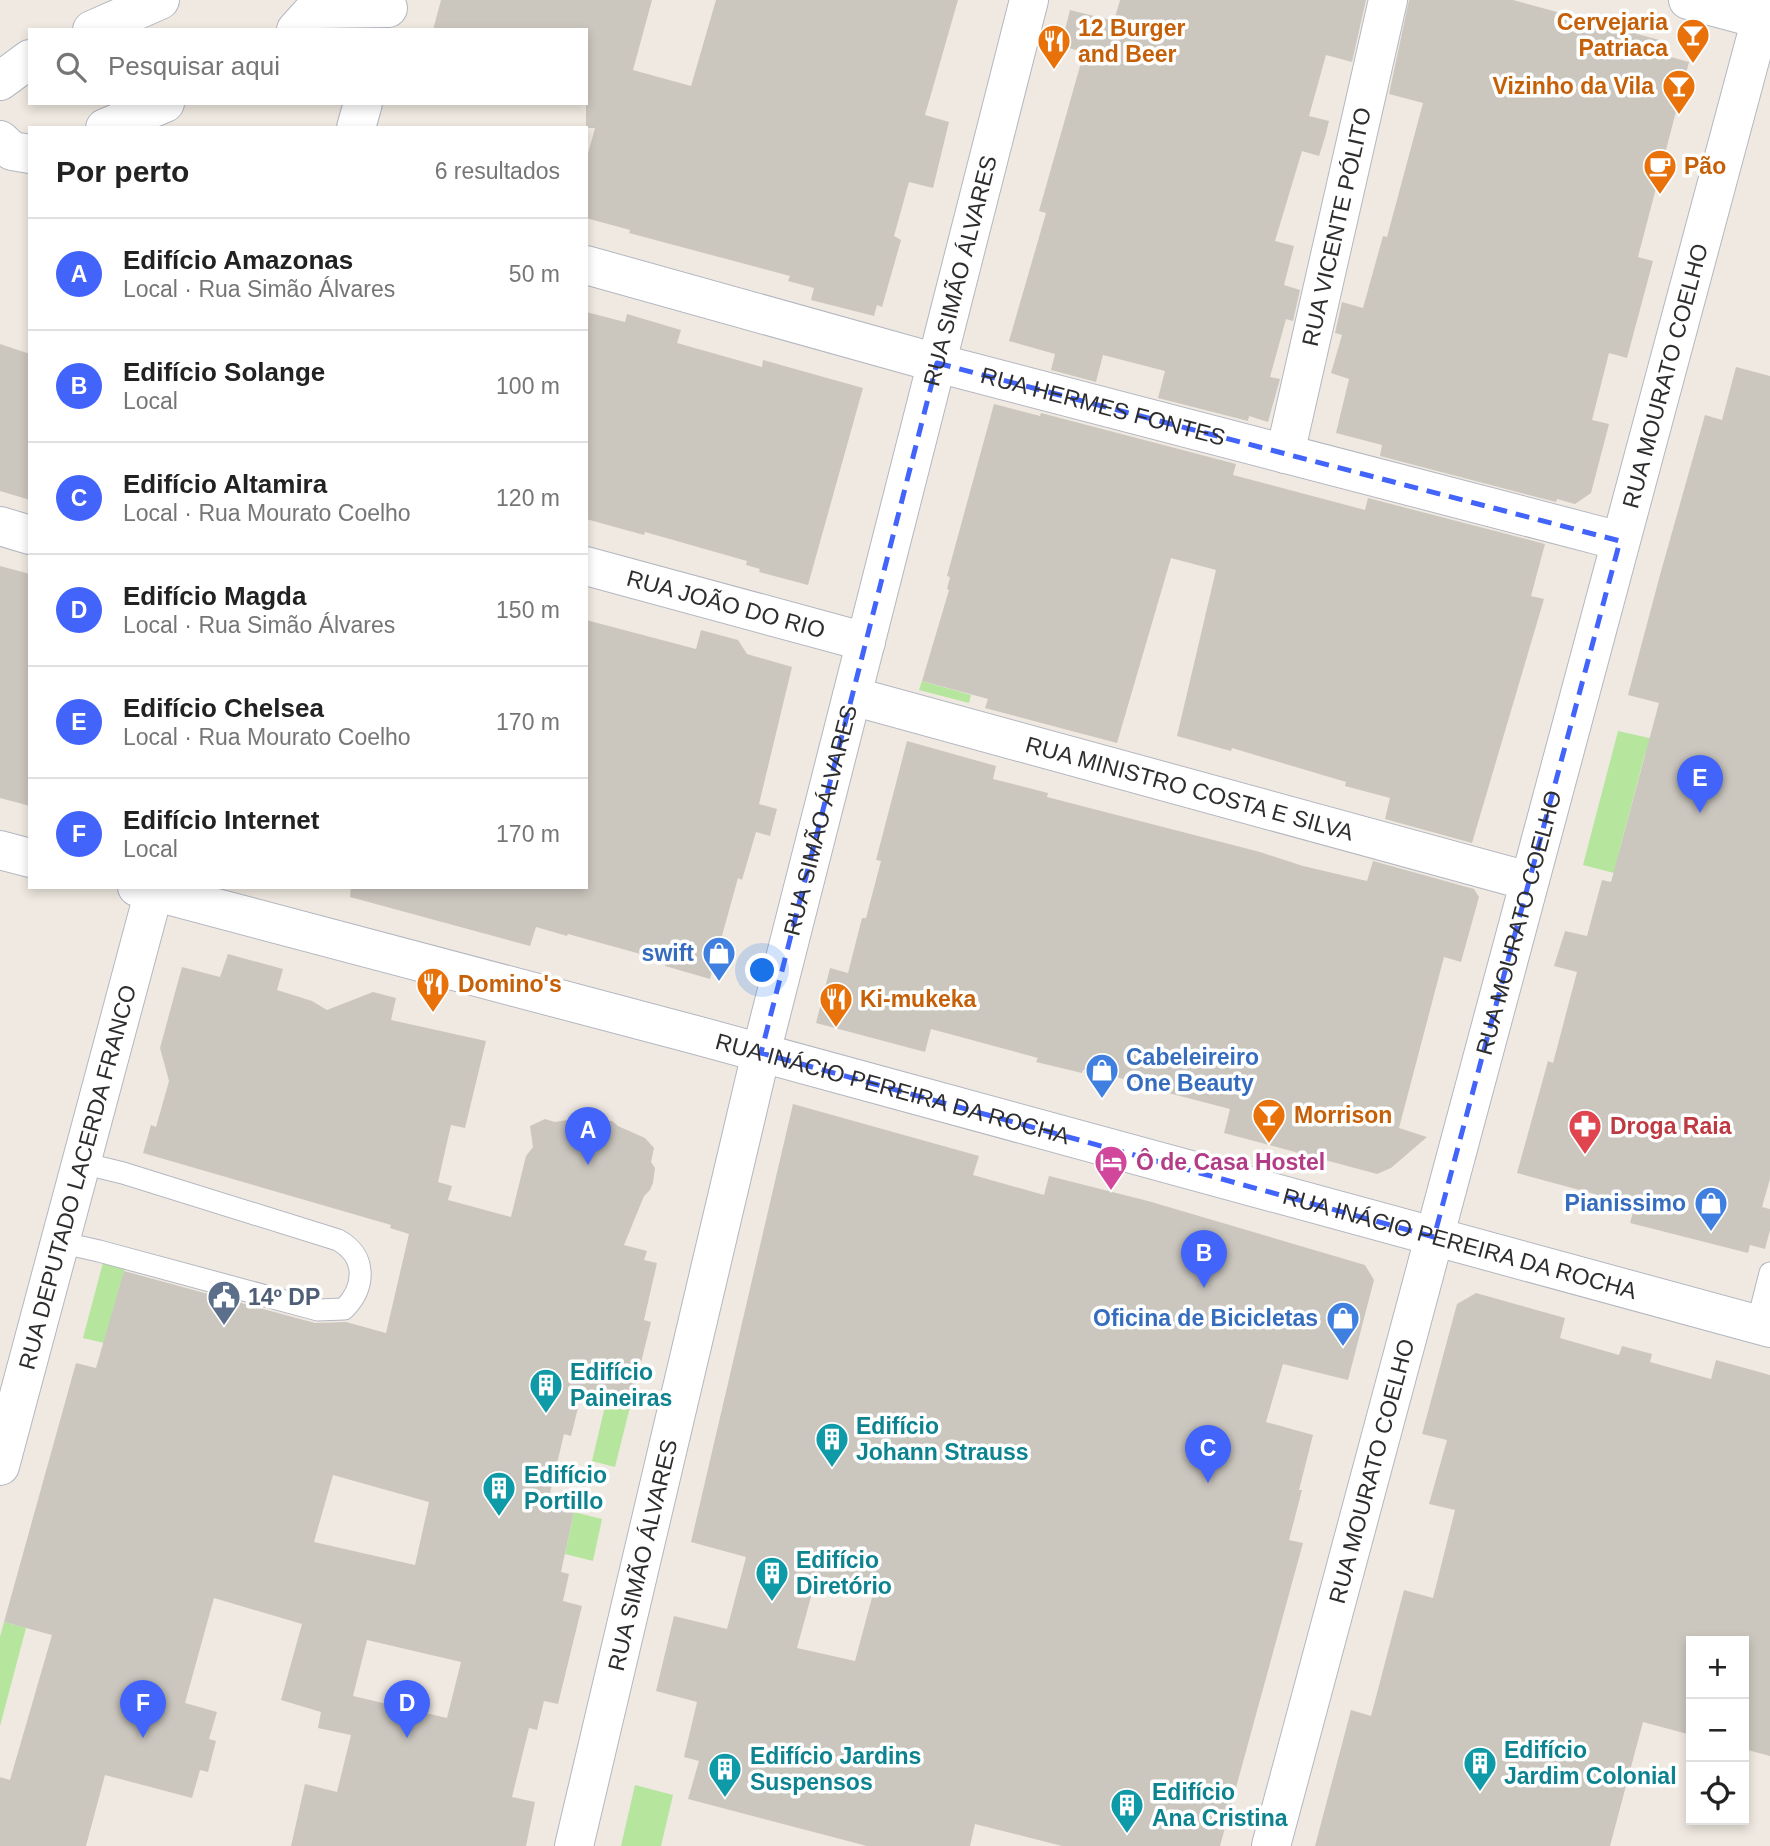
<!DOCTYPE html>
<html lang="pt">
<meta charset="utf-8">
<style>
body{margin:0;font-family:Arial,sans-serif;background:#f2f2f2;color:#222}
.controls{position:absolute;right:21px;bottom:21px;display:grid;overflow:hidden;border-radius:0px;box-shadow:0 4px 10px #0003}
.controls button{width:63px;height:63px;display:grid;place-items:center;padding:0;border:0;border-bottom:2px solid #e0e0e0;background:#fff;color:#222;font:35px sans-serif}
.you{position:absolute;left:763px;top:971px;width:24px;height:24px;margin:-18px;border:5px solid #fff;border-radius:50%;background:#1a73e8;box-shadow:0 0 0 10px #1a73e833}
.badge{display:grid;place-items:center;width:46px;height:46px;border-radius:50%;background:#4264fb;color:#fff;font-size:23px;font-weight:700}
.pin{position:absolute;translate:-50% -58px;filter:drop-shadow(0 2px 4px #0008)}
.pin::after{content:'';position:absolute;top:37px;width:24px;height:21px;background:inherit;clip-path:polygon(0 0,100% 0,50% 100%)}
.list{margin:0;padding:0;list-style:none}
h2{display:flex;justify-content:space-between;align-items:center;height:91px;margin:0;padding:0 28px;font-size:30px}
h2 small{font-size:23px;font-weight:400;color:#767676}
.list li{display:grid;grid-template-columns:46px 1fr auto;gap:21px;align-items:center;box-sizing:border-box;height:112px;padding:0 28px;border-top:2px solid #e0e0e0}
.list b{display:block;font-size:26px;white-space:nowrap}
.list p{margin:0;font-size:23px;white-space:nowrap;color:#767676}
.list em{font-size:23px;font-style:normal;color:#767676}
.icon{flex:none;width:38px;height:38px;fill:none;stroke:currentColor;stroke-width:2;stroke-linecap:round;stroke-linejoin:round}
.map{position:relative;flex:none;width:1770px;height:1846px;overflow:hidden}
.search{position:absolute;background:#fff;box-shadow:0 4px 10px #0003;left:28px;top:28px;width:560px;height:77px;display:flex;align-items:center;gap:18px;box-sizing:border-box;padding:0 24px;border-radius:0px;color:#767676;font-size:26px}
.panel{position:absolute;background:#fff;box-shadow:0 4px 10px #0003;left:28px;top:126px;width:560px;height:763px;border-radius:0px}
.map>svg:first-child{display:block}
.green{fill:#b6e59e}
.building{fill:#cbc7bf;fill-rule:evenodd}
.lines{fill:none;stroke-linecap:round;stroke-linejoin:round}
.service-casing{stroke:#b4b7c1;stroke-width:23}
.minor-casing{stroke:#b4b7c1;stroke-width:40}
.tertiary-casing{stroke:#b4b7c1;stroke-width:40}
.service{stroke:#fff;stroke-width:21}
.minor{stroke:#fff;stroke-width:38}
.tertiary{stroke:#fff;stroke-width:38}
.marked{fill:none;stroke:#4264fb;stroke-width:5;stroke-dasharray:14 9;stroke-linejoin:round}
.labels{text-anchor:middle;dominant-baseline:central;stroke-width:7;stroke-linejoin:round;paint-order:stroke}
.food-label{font-size:23px;font-weight:bold;fill:#c56008;stroke:#fff;text-anchor:start}
.street-label{font-size:23px;fill:#2e2e2e;stroke:#fff}
.shop-label{font-size:23px;font-weight:bold;fill:#366cbe;stroke:#fff;text-anchor:end}
.health-label{font-size:23px;font-weight:bold;fill:#be3a42;stroke:#fff;text-anchor:start}
.hotel-label{font-size:23px;font-weight:bold;fill:#b23c85;stroke:#fff;text-anchor:start}
.service-label{font-size:23px;font-weight:bold;fill:#4e5e75;stroke:#fff;text-anchor:start}
.culture-label{font-size:23px;font-weight:bold;fill:#0d838f;stroke:#fff;text-anchor:start}
</style>
<div class="map">
<svg width="1770" height="1846" viewBox="0 0 1770 1846">
<rect width="100%" height="100%" fill="#efe9e1"/>
<g class="green">
<polygon points="922,681 971,695 969,703 919,690"/>
<polygon points="1618,731 1676,744 1645,754 1619,852 1637,879 1583,865"/>
<polygon points="105,1255 127,1261 104,1343 83,1338"/>
<polygon points="607,1398 631,1403 615,1467 592,1461"/>
<polygon points="574,1512 602,1519 593,1561 565,1554"/>
<polygon points="4,1622 26,1628 0,1726 0,1637"/>
<polygon points="635,1785 673,1795 661,1846 621,1846"/>
</g>
<g class="building">
<polygon points="441,0 652,0 633,70 691,86 716,0 958,0 925,115 949,122 933,188 909,182 894,236 901,240 882,307 877,305 874,316 811,300 814,288 788,281 790,276 629,233 630,230 586,218 586,161 595,128 586,128 586,30 433,30"/>
<polygon points="1120,0 1366,0 1352,62 1326,55 1309,116 1329,121 1325,137 1319,156 1302,151 1275,241 1294,246 1284,285 1300,290 1293,321 1286,319 1270,377 1280,379 1268,422 1249,416 1248,421 1158,398 1165,371 1103,355 1096,382 1051,370 1055,354 1009,341 1046,213 1039,211 1084,52 1061,46 1070,10 1114,21"/>
<polygon points="1409,0 1513,0 1663,41 1660,54 1689,62 1638,257 1653,261 1627,358 1609,353 1592,420 1609,424 1591,493 1575,504 1557,499 1556,502 1380,456 1382,445 1336,433 1349,379 1331,373 1342,335 1335,333 1342,302 1363,308 1383,236 1387,237 1423,103 1389,94"/>
<polygon points="586,312 625,322 627,314 681,330 677,343 762,367 763,360 863,388 808,585 759,572 760,569 746,565 747,561 645,532 644,535 586,519"/>
<polygon points="0,344 30,354 30,500 0,491"/>
<polygon points="1736,367 1770,376 1770,1179 1762,1207 1770,1209 1770,1230 1765,1249 1750,1245 1748,1253 1630,1223 1635,1205 1517,1173 1548,1061 1553,1063 1577,972 1554,966 1565,931 1587,936 1602,880 1611,882 1659,703 1628,695 1660,575 1705,415 1722,420"/>
<polygon points="994,404 1040,416 1041,413 1236,464 1233,475 1365,510 1368,498 1545,544 1531,596 1544,599 1472,843 1385,819 1390,798 1345,786 1346,782 1232,748 1231,751 1177,736 1216,570 1171,558 1117,743 985,708 988,699 922,681 949,590 947,589 950,577 947,576"/>
<polygon points="0,566 30,574 30,806 0,798"/>
<polygon points="586,620 696,649 701,630 738,640 747,654 792,667 759,804 777,809 770,836 756,832 742,880 738,878 710,979 665,966 666,961 568,934 567,936 536,927 530,946 350,897 351,887 586,887"/>
<polygon points="907,741 996,766 993,779 1048,793 1047,797 1260,852 1303,866 1367,881 1373,861 1474,889 1479,897 1461,962 1444,957 1399,1128 1427,1137 1391,1168 1377,1174 1224,1133 1230,1109 1153,1089 1153,1087 1090,1070 1083,1070 1082,1073 1036,1062 1038,1058 931,1029 925,1052 816,1023 830,968 848,973 862,918 866,918 881,861 876,860"/>
<path d="M228,954L283,969L277,990L312,1001L327,1010L373,992L396,998L391,1020L486,1041L465,1128L451,1125L438,1182L452,1186L448,1200L511,1217L526,1156L533,1147L530,1126L545,1119L555,1122L567,1120L583,1123L587,1119L612,1121L618,1126L645,1138L654,1148L651,1162L655,1168L653,1183L650,1190L644,1196L624,1245L647,1251L644,1260L657,1263L644,1320L651,1322L631,1403L582,1392L571,1436L564,1434L547,1506L574,1512L561,1572L569,1574L563,1601L582,1606L558,1704L544,1701L537,1730L529,1728L512,1797L535,1802L526,1846H291L305,1784L337,1792L351,1735L318,1728L321,1712L281,1700L302,1624L214,1598L185,1703L217,1712L209,1739L216,1741L208,1772L200,1770L192,1798L105,1775L86,1846H0V1777L10,1780L52,1635L4,1622L76,1363L96,1368L124,1271L315,1323L346,1322L386,1333L409,1234L390,1228L391,1225L143,1153L151,1125L156,1127L169,1081L160,1048L182,967L220,977ZM333,1475L429,1502L415,1565L314,1542ZM367,1640L461,1662L447,1718L353,1696Z"/>
<path d="M793,1104L979,1156L973,1175L1044,1195L1049,1176L1148,1201L1365,1265L1374,1280L1348,1380L1283,1364L1266,1422L1313,1435L1299,1490H1302L1289,1540L1303,1543L1220,1846H1062L975,1824L970,1846H867L688,1799L699,1761L684,1757L697,1702L656,1691L674,1616L727,1629L746,1557L691,1542ZM817,1575L874,1590L855,1661L797,1648Z"/>
<polygon points="1476,1293 1565,1318 1560,1338 1619,1355 1622,1346 1652,1354 1650,1362 1711,1379 1716,1360 1770,1375 1770,1756 1744,1749 1744,1641 1691,1641 1691,1735 1643,1722 1610,1846 1315,1846 1351,1710 1371,1716 1404,1590 1433,1598 1455,1510 1429,1504 1447,1440 1422,1434 1457,1304"/>
</g>
<g class="lines">
<defs>
<g id="service">
<path d="M59,1242L99,1251L318,1310L344,1309C366,1287 367,1256 338,1240L123,1173L82,1163"/>
<polyline points="1757,1324 1770,1273"/>
</g>
<g id="minor">
<polyline points="1688,0 1770,22"/>
<polyline points="92,30 160,0"/>
<polyline points="296,30 315,9 388,8"/>
<polyline points="0,81 30,59"/>
<polyline points="105,128 165,103"/>
<polyline points="356,128 363,103"/>
<polyline points="0,140 12,151 30,154"/>
<path id="s1" d="M586,265L937,363L1620,541"/>
<path id="s2" d="M1285,454L1388,0"/>
<polyline points="0,526 30,535"/>
<path id="s3" d="M586,566L866,642"/>
<path id="s4" d="M852,696L1528,881"/>
<path id="s5" d="M0,1466L155,887"/>
<path id="s6" d="M574,1846L761,1053L1029,0"/>
<path id="s7" d="M1271,1846L1766,0"/>
</g>
<g id="tertiary">
<polyline points="0,850 30,858"/>
<path id="s8" d="M137,887L692,1034L1770,1328"/>
</g>
</defs>
<use href="#service" class="service-casing"/>
<use href="#minor" class="minor-casing"/>
<use href="#tertiary" class="tertiary-casing"/>
<use href="#service" class="service"/>
<use href="#minor" class="minor"/>
<use href="#tertiary" class="tertiary"/>
</g>
<path class="marked" d="M937,363L1620,541L1434,1237L761,1053Z"/>
<defs>
<symbol id="bar-pin" viewBox="-11 -11 22 30"><path d="M0 17L-7.5 6A9.5 9.5 0 1 1 7.5 6Z" fill="#e8710a" stroke="#fff"/><path d="M-6-5H6L.8 .8V4.5H3.5V6h-7V4.5H-.8V.8Z" fill="#fff"/></symbol>
<symbol id="restaurant-pin" viewBox="-11 -11 22 30"><path d="M0 17L-7.5 6A9.5 9.5 0 1 1 7.5 6Z" fill="#e8710a" stroke="#fff"/><path d="M-5-6h1v4h1v-4h1v4h1v-4h1v5L-1.5 .5V6h-2V.5L-5-1ZM5-6V6H3V1.5H1.5Q1.5-4 5-6Z" fill="#fff"/></symbol>
<symbol id="cafe-pin" viewBox="-11 -11 22 30"><path d="M0 17L-7.5 6A9.5 9.5 0 1 1 7.5 6Z" fill="#e8710a" stroke="#fff"/><path d="M-5.5-4.5H6V0H3Q3 3.5 0 3.5H-2.5Q-5.5 3.5-5.5 0ZM3-3.2v2h1.7v-2ZM-6 4.5H4V6H-6Z" fill="#fff"/></symbol>
<symbol id="shop-pin" viewBox="-11 -11 22 30"><path d="M0 17L-7.5 6A9.5 9.5 0 1 1 7.5 6Z" fill="#3f7fe0" stroke="#fff"/><path d="M-5-2.5h2.3a2.7 3.5 0 0 1 5.4 0H5L5.5 6h-11ZM-1.5-2.5h3a1.5 2.3 0 0 0-3 0Z" fill="#fff"/></symbol>
<symbol id="pharmacy-pin" viewBox="-11 -11 22 30"><path d="M0 17L-7.5 6A9.5 9.5 0 1 1 7.5 6Z" fill="#e0444e" stroke="#fff"/><path d="M-2-6h4v4h4v4h-4v4h-4v-4h-4v-4h4Z" fill="#fff"/></symbol>
<symbol id="hotel-pin" viewBox="-11 -11 22 30"><path d="M0 17L-7.5 6A9.5 9.5 0 1 1 7.5 6Z" fill="#d1479c" stroke="#fff"/><path d="M-6-4.5h1.5V1H6V5H4.5V3h-9V5H-6ZM-4 0a1.8 1.8 0 1 1 3.6 0ZM.5 0V-2.5h3Q6-2.5 6 0Z" fill="#fff"/></symbol>
<symbol id="civic-pin" viewBox="-11 -11 22 30"><path d="M0 17L-7.5 6A9.5 9.5 0 1 1 7.5 6Z" fill="#5c6f8a" stroke="#fff"/><path d="M-.6-6.5H3V-4.5H.6V-3L4-1V1h2V6H-6V1h2V-1L-.6-3ZM-1.2 2.5V6h2.4V2.5Z" fill="#fff"/></symbol>
<symbol id="building-pin" viewBox="-11 -11 22 30"><path d="M0 17L-7.5 6A9.5 9.5 0 1 1 7.5 6Z" fill="#0f9aa8" stroke="#fff"/><path d="M-4-6H4V6H1V3H-1V6H-4ZM-2.5-4.3h1.7v1.8h-1.7ZM.8-4.3h1.7v1.8H.8ZM-2.5-1h1.7V.8h-1.7ZM.8-1h1.7V.8H.8Z" fill="#fff"/></symbol>
</defs>
<g fill-rule="evenodd">
<use href="#bar-pin" x="1674" y="16" width="38" height="52"/>
<use href="#restaurant-pin" x="1035" y="22" width="38" height="52"/>
<use href="#bar-pin" x="1660" y="67" width="38" height="52"/>
<use href="#cafe-pin" x="1641" y="147" width="38" height="52"/>
<use href="#shop-pin" x="700" y="934" width="38" height="52"/>
<use href="#restaurant-pin" x="414" y="965" width="38" height="52"/>
<use href="#restaurant-pin" x="817" y="980" width="38" height="52"/>
<use href="#shop-pin" x="1083" y="1051" width="38" height="52"/>
<use href="#bar-pin" x="1250" y="1096" width="38" height="52"/>
<use href="#pharmacy-pin" x="1566" y="1107" width="38" height="52"/>
<use href="#hotel-pin" x="1092" y="1143" width="38" height="52"/>
<use href="#shop-pin" x="1692" y="1184" width="38" height="52"/>
<use href="#civic-pin" x="205" y="1278" width="38" height="52"/>
<use href="#shop-pin" x="1324" y="1299" width="38" height="52"/>
<use href="#building-pin" x="527" y="1366" width="38" height="52"/>
<use href="#building-pin" x="813" y="1420" width="38" height="52"/>
<use href="#building-pin" x="480" y="1469" width="38" height="52"/>
<use href="#building-pin" x="753" y="1554" width="38" height="52"/>
<use href="#building-pin" x="1461" y="1744" width="38" height="52"/>
<use href="#building-pin" x="706" y="1750" width="38" height="52"/>
<use href="#building-pin" x="1108" y="1786" width="38" height="52"/>
</g>
<g class="labels">
<g class="food-label">
<text x="1668" y="22" text-anchor="end">Cervejaria<tspan x="1668" dy="26">Patriaca</tspan></text>
<text x="1078" y="28">12 Burger<tspan x="1078" dy="26">and Beer</tspan></text>
<text x="1654" y="86" text-anchor="end">Vizinho da Vila</text>
<text x="1684" y="166">Pão</text>
<text x="458" y="984">Domino's</text>
<text x="860" y="999">Ki-mukeka</text>
<text x="1294" y="1115">Morrison</text>
</g>
<g class="street-label">
<text stroke="none"><textPath href="#s2" startOffset="233">RUA VICENTE PÓLITO</textPath></text>
<text stroke="none"><textPath href="#s6" startOffset="1622">RUA SIMÃO ÁLVARES</textPath></text>
<text stroke="none"><textPath href="#s7" startOffset="1522">RUA MOURATO COELHO</textPath></text>
<text stroke="none"><textPath href="#s1" startOffset="536">RUA HERMES FONTES</textPath></text>
<text stroke="none"><textPath href="#s3" startOffset="145">RUA JOÃO DO RIO</textPath></text>
<text stroke="none"><textPath href="#s4" startOffset="350">RUA MINISTRO COSTA E SILVA</textPath></text>
<text stroke="none"><textPath href="#s6" startOffset="1055">RUA SIMÃO ÁLVARES</textPath></text>
<text stroke="none"><textPath href="#s7" startOffset="956">RUA MOURATO COELHO</textPath></text>
<text stroke="none"><textPath href="#s8" startOffset="782">RUA INÁCIO PEREIRA DA ROCHA</textPath></text>
<text stroke="none"><textPath href="#s5" startOffset="299">RUA DEPUTADO LACERDA FRANCO</textPath></text>
<text stroke="none"><textPath href="#s8" startOffset="1370">RUA INÁCIO PEREIRA DA ROCHA</textPath></text>
<text stroke="none"><textPath href="#s7" startOffset="388">RUA MOURATO COELHO</textPath></text>
<text stroke="none"><textPath href="#s6" startOffset="299">RUA SIMÃO ÁLVARES</textPath></text>
</g>
<g class="shop-label">
<text x="694" y="953">swift</text>
<text x="1126" y="1057" text-anchor="start">Cabeleireiro<tspan x="1126" dy="26">One Beauty</tspan></text>
<text x="1686" y="1203">Pianissimo</text>
<text x="1318" y="1318">Oficina de Bicicletas</text>
</g>
<g class="health-label">
<text x="1610" y="1126">Droga Raia</text>
</g>
<g class="hotel-label">
<text x="1136" y="1162">Ô de Casa Hostel</text>
</g>
<g class="service-label">
<text x="248" y="1297">14º DP</text>
</g>
<g class="culture-label">
<text x="570" y="1372">Edifício<tspan x="570" dy="26">Paineiras</tspan></text>
<text x="856" y="1426">Edifício<tspan x="856" dy="26">Johann Strauss</tspan></text>
<text x="524" y="1475">Edifício<tspan x="524" dy="26">Portillo</tspan></text>
<text x="796" y="1560">Edifício<tspan x="796" dy="26">Diretório</tspan></text>
<text x="1504" y="1750">Edifício<tspan x="1504" dy="26">Jardim Colonial</tspan></text>
<text x="750" y="1756">Edifício Jardins<tspan x="750" dy="26">Suspensos</tspan></text>
<text x="1152" y="1792">Edifício<tspan x="1152" dy="26">Ana Cristina</tspan></text>
</g>
</g>
</svg>
<div class="controls">
<button>+</button>
<button>−</button>
<button><svg class="icon" aria-label="locate" viewBox="0 0 24 24"><circle cx="12" cy="12" r="6"/><path d="M12 2v4M12 18v4M2 12h4M18 12h4"/></svg></button>
</div>
<div class="you"></div>
<div class="pin badge" style="left:588px;top:1165px">A</div>
<div class="pin badge" style="left:1204px;top:1288px">B</div>
<div class="pin badge" style="left:1208px;top:1483px">C</div>
<div class="pin badge" style="left:407px;top:1738px">D</div>
<div class="pin badge" style="left:1700px;top:813px">E</div>
<div class="pin badge" style="left:143px;top:1738px">F</div>
<div class="search"><svg class="icon" aria-label="search" viewBox="0 0 24 24"><circle cx="10" cy="10" r="6"/><path d="M15 15l6 6"/></svg>Pesquisar aqui</div>
<section class="panel">
<h2>Por perto<small>6 resultados</small></h2>
<ul class="list">
<li><span class="badge">A</span><div><b>Edifício Amazonas</b><p>Local · Rua Simão Álvares</p></div><em>50 m</em></li>
<li><span class="badge">B</span><div><b>Edifício Solange</b><p>Local</p></div><em>100 m</em></li>
<li><span class="badge">C</span><div><b>Edifício Altamira</b><p>Local · Rua Mourato Coelho</p></div><em>120 m</em></li>
<li><span class="badge">D</span><div><b>Edifício Magda</b><p>Local · Rua Simão Álvares</p></div><em>150 m</em></li>
<li><span class="badge">E</span><div><b>Edifício Chelsea</b><p>Local · Rua Mourato Coelho</p></div><em>170 m</em></li>
<li><span class="badge">F</span><div><b>Edifício Internet</b><p>Local</p></div><em>170 m</em></li>
</ul>
</section>
</div>
